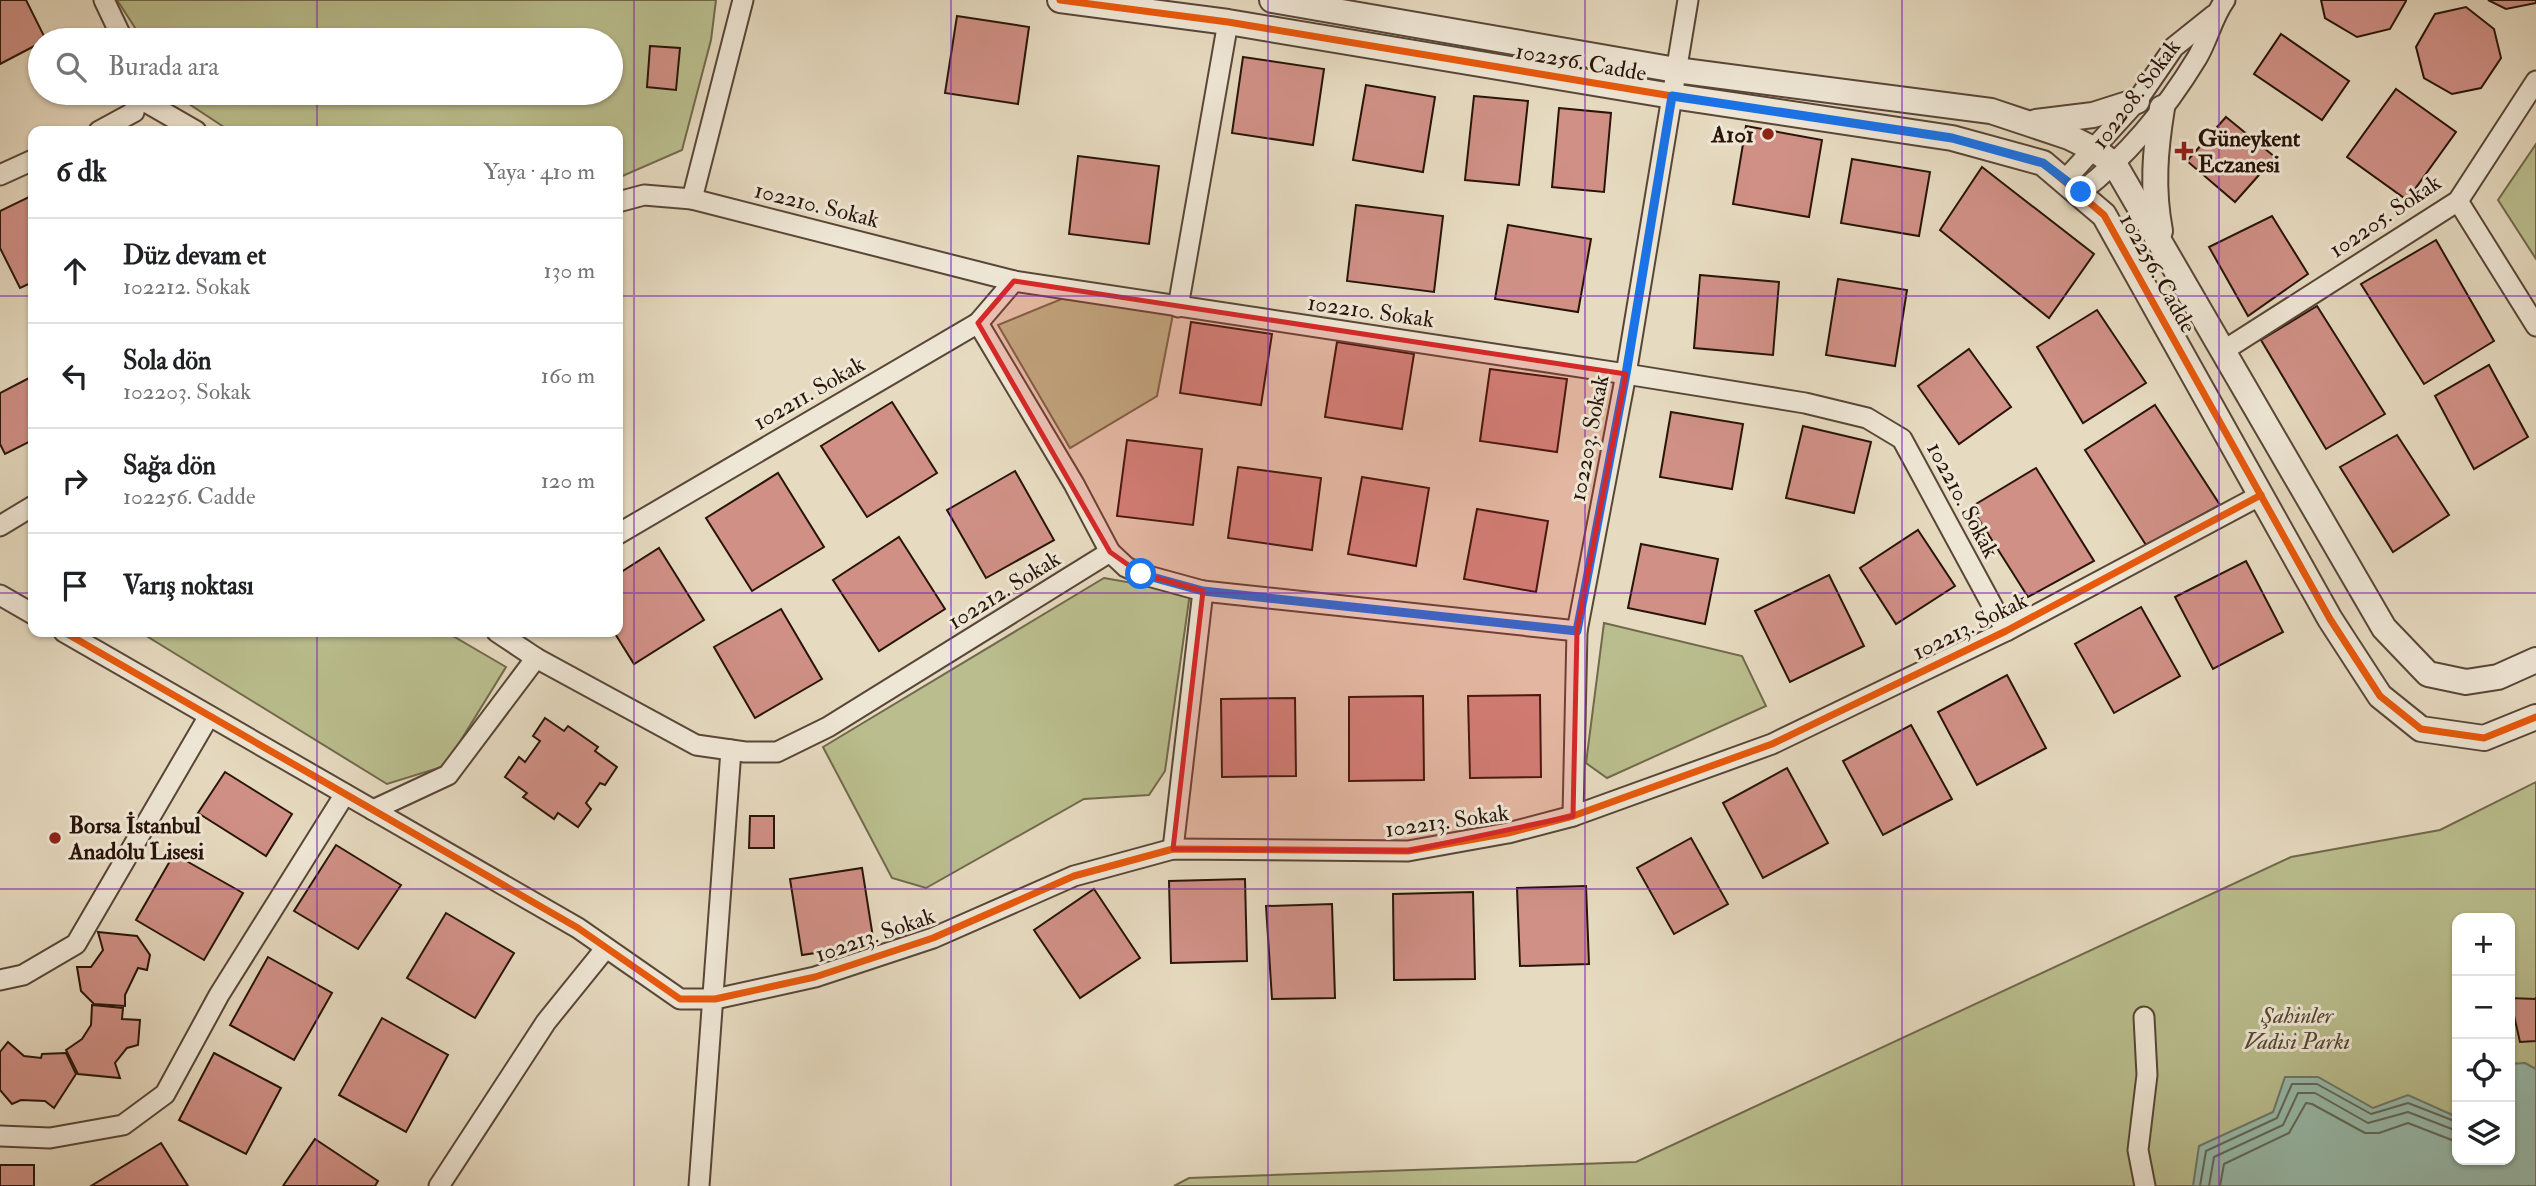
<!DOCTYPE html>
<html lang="tr">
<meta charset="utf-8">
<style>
body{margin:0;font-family:"IM FELL Double Pica",serif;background:#f6f6f6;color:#202124}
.controls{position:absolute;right:21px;bottom:21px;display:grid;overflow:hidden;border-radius:14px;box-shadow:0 2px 5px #0004}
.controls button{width:63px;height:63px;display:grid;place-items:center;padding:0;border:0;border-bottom:2px solid #e0e0e0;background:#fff;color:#202124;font:35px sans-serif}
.stop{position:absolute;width:21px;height:21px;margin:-16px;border:5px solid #1a73e8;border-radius:50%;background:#fff}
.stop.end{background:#1a73e8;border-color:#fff;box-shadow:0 2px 7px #0008}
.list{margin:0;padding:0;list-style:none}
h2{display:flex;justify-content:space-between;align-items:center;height:91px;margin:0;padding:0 28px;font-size:30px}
h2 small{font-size:23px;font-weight:400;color:#757577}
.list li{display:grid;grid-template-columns:46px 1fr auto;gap:21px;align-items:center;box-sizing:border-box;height:105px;padding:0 28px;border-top:2px solid #e0e0e0}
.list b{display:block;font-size:26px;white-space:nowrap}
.list p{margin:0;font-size:23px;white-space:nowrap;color:#757577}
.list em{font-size:23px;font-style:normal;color:#757577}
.icon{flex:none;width:38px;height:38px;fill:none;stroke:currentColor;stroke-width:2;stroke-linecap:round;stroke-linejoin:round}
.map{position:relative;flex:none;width:2536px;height:1186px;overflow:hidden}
.search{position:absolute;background:#fff;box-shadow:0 2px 5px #0004;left:28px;top:28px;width:595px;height:77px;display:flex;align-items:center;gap:18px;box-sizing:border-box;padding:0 24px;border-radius:38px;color:#757577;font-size:26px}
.panel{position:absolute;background:#fff;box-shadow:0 2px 5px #0004;left:28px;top:126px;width:595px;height:511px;border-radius:14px}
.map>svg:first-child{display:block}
.green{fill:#babe8e;stroke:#71694c;stroke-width:2;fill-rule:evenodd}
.water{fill:#97bbac;stroke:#6b786b;stroke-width:2}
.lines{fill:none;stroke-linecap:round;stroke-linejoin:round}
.shore{stroke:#60685a;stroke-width:2}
.building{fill:#d09086;stroke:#281409;stroke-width:2}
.minor-casing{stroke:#584637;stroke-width:23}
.tertiary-casing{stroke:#584637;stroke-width:28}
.minor{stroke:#efe7d6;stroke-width:19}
.tertiary{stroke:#efe7d6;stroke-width:24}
.cycleway-casing{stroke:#efe7d6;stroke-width:11}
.cycleway{stroke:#e8590c;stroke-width:7}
.route{stroke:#1a73e8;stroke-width:9}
.marked{fill:#d62828;fill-opacity:0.2;stroke:#d62828;stroke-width:5;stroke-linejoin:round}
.grid{fill:none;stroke:#7b2cbf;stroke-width:2;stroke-opacity:0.55}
.poi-dot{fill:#8f2418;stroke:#efe7d6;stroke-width:2.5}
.labels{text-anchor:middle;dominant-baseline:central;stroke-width:6;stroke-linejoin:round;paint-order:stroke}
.street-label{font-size:23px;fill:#281409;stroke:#efe7d6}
.poi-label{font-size:23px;font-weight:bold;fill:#281409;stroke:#efe7d6;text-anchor:start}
.park-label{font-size:23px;font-style:italic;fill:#544731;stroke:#efe7d6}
</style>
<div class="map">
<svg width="2536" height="1186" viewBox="0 0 2536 1186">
<rect width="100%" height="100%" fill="#e6dac0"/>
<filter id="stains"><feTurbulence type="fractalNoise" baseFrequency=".00286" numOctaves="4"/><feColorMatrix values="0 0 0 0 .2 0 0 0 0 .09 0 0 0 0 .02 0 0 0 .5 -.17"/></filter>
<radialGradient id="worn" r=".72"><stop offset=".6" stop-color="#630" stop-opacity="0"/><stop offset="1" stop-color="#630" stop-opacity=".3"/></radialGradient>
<g class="green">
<polygon points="117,0 716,0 711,40 682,150 618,178 618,131 230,131 180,98 176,93 611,93 611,40 143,40"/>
<polygon points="2536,144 2536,259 2498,200"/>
<polygon points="1064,298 1173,314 1157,396 1070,448 998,325"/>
<polygon points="1104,578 1190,593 1165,771 1149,795 1084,799 926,888 892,878 823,747"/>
<polygon points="1604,623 1742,656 1766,706 1607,778 1586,763"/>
<polygon points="140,632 446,632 506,667 445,766 387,784"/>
<path d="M2536,782V1186H1174L1189,1178L1636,1162L2291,857L2440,830ZM2457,918H2510V1160H2457Z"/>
</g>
<polygon class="water" points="2525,1063 2536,1069 2536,1186 2193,1186 2199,1146 2273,1112 2285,1077 2318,1077 2373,1108 2408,1095 2457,1117 2457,1160 2510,1160 2510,1064"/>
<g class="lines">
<g class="shore">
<polyline points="2200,1186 2206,1151 2277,1118 2292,1084 2317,1084 2371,1114 2408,1103 2457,1122"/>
<polyline points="2209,1186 2214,1157 2283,1125 2298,1093 2315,1093 2368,1123 2408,1112 2457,1131"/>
<polyline points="2220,1186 2224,1164 2289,1133 2306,1103 2312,1104 2365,1133 2379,1133 2408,1123 2457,1142"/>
</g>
</g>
<g class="building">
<polygon points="0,0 26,0 46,40 0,64"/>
<polygon points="2321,0 2406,0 2406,1 2390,29 2357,37 2325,18"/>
<polygon points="2488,0 2536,0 2536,3 2506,9"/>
<polygon points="2466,7 2494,29 2501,58 2481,88 2452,94 2424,78 2416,47 2435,14"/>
<polygon points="957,16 1029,27 1018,104 945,93"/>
<polygon points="2281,34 2349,81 2322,120 2254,74"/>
<polygon points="650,46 680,48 676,90 647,87"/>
<polygon points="1243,57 1324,69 1313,145 1232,133"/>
<polygon points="1366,85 1435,97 1423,172 1353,160"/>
<polygon points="2396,89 2456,132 2407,200 2347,157"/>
<polygon points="1474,96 1528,101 1519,185 1465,180"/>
<polygon points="1559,108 1611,113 1604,192 1552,187"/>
<polygon points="2226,117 2275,157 2235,202 2187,161"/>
<polygon points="1746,126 1822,140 1809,217 1733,204"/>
<polygon points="1078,156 1159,166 1149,244 1069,234"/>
<polygon points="1852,159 1930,172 1919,236 1841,223"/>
<polygon points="1982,167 2094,254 2049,318 1940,230"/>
<polygon points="33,195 33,282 20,288 0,248 0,211"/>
<polygon points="1356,205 1443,216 1434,292 1347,281"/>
<polygon points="2272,216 2308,274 2248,316 2209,247"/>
<polygon points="1508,225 1591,239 1578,312 1495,299"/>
<polygon points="2436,240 2494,341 2424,384 2361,284"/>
<polygon points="1700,275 1779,282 1773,355 1694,348"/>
<polygon points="1838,279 1907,290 1895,366 1826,355"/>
<polygon points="2317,306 2385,414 2326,449 2261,340"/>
<polygon points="2097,310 2146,383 2083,423 2037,347"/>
<polygon points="1191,322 1272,334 1261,405 1180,393"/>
<polygon points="1337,342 1414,354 1402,429 1325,417"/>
<polygon points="1969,349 2011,407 1959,444 1918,386"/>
<polygon points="2489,365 2528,437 2474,469 2435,396"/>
<polygon points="1490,369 1567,379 1557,452 1480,441"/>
<polygon points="33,376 33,440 5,454 0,444 0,393"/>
<polygon points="892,402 937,473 867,517 821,446"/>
<polygon points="2155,405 2220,505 2146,545 2085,450"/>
<polygon points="1671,412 1743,424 1732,489 1660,477"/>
<polygon points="1803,426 1871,442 1854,513 1786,498"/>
<polygon points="2397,435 2449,515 2393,552 2340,467"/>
<polygon points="1127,440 1202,449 1193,525 1117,516"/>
<polygon points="1238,467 1321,478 1312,550 1228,538"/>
<polygon points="2036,468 2094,561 2028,597 1971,507"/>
<polygon points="1015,471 1054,540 986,578 947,510"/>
<polygon points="778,473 824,547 752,591 706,518"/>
<polygon points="1362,477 1429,488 1416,566 1348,554"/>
<polygon points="1477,509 1548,521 1536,592 1464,579"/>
<polygon points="1918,530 1955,586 1896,624 1860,568"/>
<polygon points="899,537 945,609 879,651 833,580"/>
<polygon points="1641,544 1718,559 1705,624 1628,608"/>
<polygon points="659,548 704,620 634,664 614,632 618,632 618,574"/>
<polygon points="2246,561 2283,632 2213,669 2175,597"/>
<polygon points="1829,575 1864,646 1790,682 1755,611"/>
<polygon points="2141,607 2180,676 2114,713 2075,644"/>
<polygon points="781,609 822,679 755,718 714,647"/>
<polygon points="2007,675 2046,748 1977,785 1938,712"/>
<polygon points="1540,695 1541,777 1470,778 1468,696"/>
<polygon points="1423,696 1424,780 1349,781 1349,697"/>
<polygon points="1295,698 1296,776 1222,777 1221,699"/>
<polygon points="545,718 564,731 568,726 598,747 595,751 617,767 605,785 600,783 586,803 591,809 578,827 558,813 554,819 523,797 527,793 505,777 519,757 525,762 540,741 533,736"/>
<polygon points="1911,725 1952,799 1883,835 1843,761"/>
<polygon points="1787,768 1828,843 1763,878 1723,803"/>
<polygon points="225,772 292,814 266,856 198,813"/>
<polygon points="750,816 774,816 774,848 749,848"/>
<polygon points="1691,838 1728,904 1674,934 1637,868"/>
<polygon points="336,845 401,885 358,949 294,911"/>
<polygon points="174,854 243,893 204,960 136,920"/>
<polygon points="862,868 874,944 802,955 790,879"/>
<polygon points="1245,879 1247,961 1171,963 1169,881"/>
<polygon points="1586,886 1589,964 1520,966 1517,888"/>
<polygon points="1094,889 1140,958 1080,998 1034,930"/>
<polygon points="1473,892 1475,979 1394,980 1393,894"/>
<polygon points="1332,904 1335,998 1272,999 1266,906"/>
<polygon points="446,913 514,953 475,1018 407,978"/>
<polygon points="98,932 137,936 150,955 147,970 138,968 125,995 125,1006 94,1004 81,991 77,967 91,967 103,950"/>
<polygon points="268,957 332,993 294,1060 230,1025"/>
<polygon points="2536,997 2536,1041 2520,1042 2510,998 2536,999"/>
<polygon points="92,1005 123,1008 122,1019 140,1020 138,1045 127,1048 115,1063 120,1078 78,1074 66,1050 82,1039 91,1025"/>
<polygon points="382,1018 448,1055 406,1132 339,1095"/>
<polygon points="8,1042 24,1056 41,1058 42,1054 66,1053 76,1074 54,1108 45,1101 21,1100 12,1104 0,1090 0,1052"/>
<polygon points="214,1053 281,1088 246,1154 179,1120"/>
<polygon points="315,1139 378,1181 375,1186 283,1186"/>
<polygon points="161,1143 188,1186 91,1186"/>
<rect x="0" y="1165" width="34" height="21"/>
</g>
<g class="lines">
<defs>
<g id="minor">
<polyline points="104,0 123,40"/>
<polyline points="137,97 196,131"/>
<polyline points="99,131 134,112 138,93"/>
<polyline points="0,175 33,160"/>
<polyline points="2065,180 2137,101 2174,47 2214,15"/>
<path d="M2081,192C2127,156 2166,109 2197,58C2208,40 2212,18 2225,0"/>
<polyline points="692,199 743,0"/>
<polyline points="2458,201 2536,326"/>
<polyline points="618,202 644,195 692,199 1014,281 1626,374 1805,403 1867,418 1902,439 2006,631"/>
<polyline points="1178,307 1228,22"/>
<polyline points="978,323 1074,484 1110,552"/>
<polyline points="2223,351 2458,201 2536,81"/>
<polyline points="0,526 33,506"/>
<polyline points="618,534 978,323 1014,281"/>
<polyline points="0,595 33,614"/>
<polyline points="64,632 578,928 680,999 715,999 815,977 933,938 1074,876 1173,849 1408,851 1508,833 1573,816 1772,744 2006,631 2261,495"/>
<polyline points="497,632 536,658 696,745 745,752 777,752 828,727 1110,552 1126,567 1141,574 1203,591 1577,631"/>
<polyline points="373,810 448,775 536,658"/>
<polyline points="1573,816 1577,631 1626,374 1688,0"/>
<polyline points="1173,849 1203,591"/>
<polyline points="0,980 23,975 76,944 209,716"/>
<polyline points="2144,1017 2147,1075 2138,1150 2145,1186"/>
<polyline points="0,1136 50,1138 123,1125 165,1094 219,995 345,794"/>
<polyline points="439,1186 546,1022 605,949"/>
<polyline points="699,1186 731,750"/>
</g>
<g id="tertiary">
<polyline points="1060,0 1228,22 1672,96 1952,138 2043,163 2104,215 2330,619 2380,696 2421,729 2484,738 2536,717"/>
<polyline points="1272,0 1676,70 1991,111 2069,137 2095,150 2115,165 2384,628 2428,674 2466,682 2498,677 2536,660"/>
<polyline points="2036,122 2093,115 2137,101"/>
<path d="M2160,231C2152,188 2155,151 2162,108"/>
</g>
</defs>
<use href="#minor" class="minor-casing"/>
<use href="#tertiary" class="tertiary-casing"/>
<use href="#minor" class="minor"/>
<use href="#tertiary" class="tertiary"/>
<defs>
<g id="cycleway">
<polyline points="1060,0 1228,22 1672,96 1952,138 2043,163 2104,215 2330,619 2380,696 2421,729 2484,738 2536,717"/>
<polyline points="64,632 578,928 680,999 715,999 815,977 933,938 1074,876 1173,849 1408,851 1508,833 1573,816 1772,744 2006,631 2261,495"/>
</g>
</defs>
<use href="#cycleway" class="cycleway-casing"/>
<use href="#cycleway" class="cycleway"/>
</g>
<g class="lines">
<polyline class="route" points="1141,574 1203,591 1577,631 1626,374 1672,96 1952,138 2043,163 2081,192"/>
</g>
<path class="marked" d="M1014,281L1626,374L1577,631L1573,816L1408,851L1173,849L1203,591L1141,574L1110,552L978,323Z"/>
<path class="grid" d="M317,0V40M634,0V1186M951,0V1186M1268,0V1186M1585,0V1186M1902,0V1186M2219,0V1186M317,93V131M0,296H33M618,296H2536M0,593H33M618,593H2536M317,632V1186M0,889H2536"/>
<g class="poi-dot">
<circle cx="1768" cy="134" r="7"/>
<path d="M2180.5 140.5h7v7h7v7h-7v7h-7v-7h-7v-7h7z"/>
<circle cx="55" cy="838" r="7"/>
</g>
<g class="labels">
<g class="street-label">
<text transform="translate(1581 62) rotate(10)">102256. Cadde</text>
<text transform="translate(2136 94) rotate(-53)">102208. Sokak</text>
<text transform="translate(817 205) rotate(14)">102210. Sokak</text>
<text transform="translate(2385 216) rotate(-34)">102205. Sokak</text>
<text transform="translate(2158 273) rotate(61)">102256. Cadde</text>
<text transform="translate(1371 311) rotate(8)">102210. Sokak</text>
<text transform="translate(809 393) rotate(-30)">102211. Sokak</text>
<text transform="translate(1589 438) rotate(-79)">102203. Sokak</text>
<text transform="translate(1963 500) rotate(62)">102210. Sokak</text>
<text transform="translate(1004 590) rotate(-32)">102212. Sokak</text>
<text transform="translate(1970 626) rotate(-26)">102213. Sokak</text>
<text transform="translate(1447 821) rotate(-8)">102213. Sokak</text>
<text transform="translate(875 935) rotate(-19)">102213. Sokak</text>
</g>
<g class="poi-label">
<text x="1754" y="134" text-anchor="end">A101</text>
<text x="2198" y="138">Güneykent<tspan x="2198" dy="26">Eczanesi</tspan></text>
<text x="69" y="825">Borsa İstanbul<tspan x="69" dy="26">Anadolu Lisesi</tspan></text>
</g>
<g class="park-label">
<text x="2297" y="1015">Şahinler<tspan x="2297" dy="26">Vadisi Parkı</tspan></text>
</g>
</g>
<rect width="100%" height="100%" filter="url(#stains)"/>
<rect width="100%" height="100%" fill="url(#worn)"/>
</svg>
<div class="controls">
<button>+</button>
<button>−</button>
<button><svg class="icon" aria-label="locate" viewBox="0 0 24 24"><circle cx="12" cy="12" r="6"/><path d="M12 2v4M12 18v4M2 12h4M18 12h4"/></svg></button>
<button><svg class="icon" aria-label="layers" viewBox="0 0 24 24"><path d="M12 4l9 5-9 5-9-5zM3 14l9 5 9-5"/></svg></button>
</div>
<div class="stop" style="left:1141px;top:574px"></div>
<div class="stop end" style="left:2081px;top:192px"></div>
<div class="search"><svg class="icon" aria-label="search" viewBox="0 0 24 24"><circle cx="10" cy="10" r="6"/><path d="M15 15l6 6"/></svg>Burada ara</div>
<section class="panel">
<h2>6 dk<small>Yaya · 410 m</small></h2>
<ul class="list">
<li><svg class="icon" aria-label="ahead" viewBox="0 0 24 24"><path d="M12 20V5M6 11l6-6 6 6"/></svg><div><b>Düz devam et</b><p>102212. Sokak</p></div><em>130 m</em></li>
<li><svg class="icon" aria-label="left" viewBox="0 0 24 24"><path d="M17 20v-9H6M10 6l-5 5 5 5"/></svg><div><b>Sola dön</b><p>102203. Sokak</p></div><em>160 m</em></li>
<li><svg class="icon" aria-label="right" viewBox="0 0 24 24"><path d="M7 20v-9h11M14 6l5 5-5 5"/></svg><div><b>Sağa dön</b><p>102256. Cadde</p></div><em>120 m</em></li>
<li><svg class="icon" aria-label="arrive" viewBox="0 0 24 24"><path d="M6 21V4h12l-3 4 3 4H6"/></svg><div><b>Varış noktası</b></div></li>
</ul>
</section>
</div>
